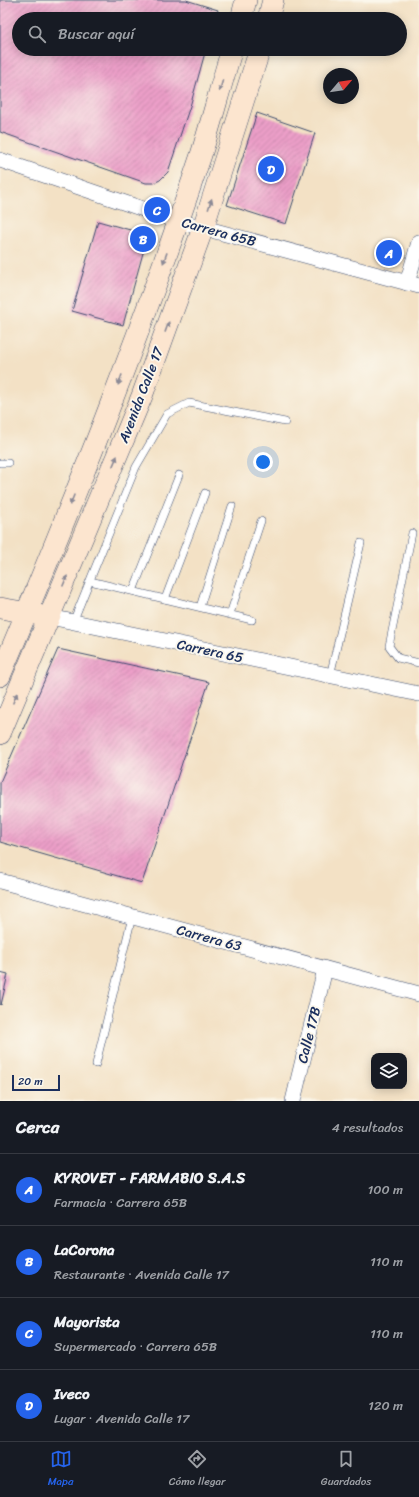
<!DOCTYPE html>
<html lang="es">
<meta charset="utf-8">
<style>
body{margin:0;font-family:Sriracha,sans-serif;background:#20242c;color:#f1f3f6}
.controls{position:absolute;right:12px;bottom:12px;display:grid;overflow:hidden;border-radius:8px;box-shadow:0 2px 10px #0003}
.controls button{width:36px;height:36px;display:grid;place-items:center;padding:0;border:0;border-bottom:1px solid #363941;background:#171b24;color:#f1f3f6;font:20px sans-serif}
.compass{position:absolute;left:323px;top:68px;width:36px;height:36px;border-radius:50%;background:#171b24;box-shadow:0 2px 10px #0003;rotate:61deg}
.scale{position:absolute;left:12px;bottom:10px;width:48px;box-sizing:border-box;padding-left:4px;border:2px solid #1b2f5e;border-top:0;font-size:11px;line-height:14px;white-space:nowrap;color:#1b2f5e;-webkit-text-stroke:3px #fbf7ec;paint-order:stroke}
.you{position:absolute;left:263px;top:462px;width:14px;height:14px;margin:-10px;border:3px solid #fff;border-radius:50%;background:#1a73e8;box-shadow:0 0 0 6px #1a73e833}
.badge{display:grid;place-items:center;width:26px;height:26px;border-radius:50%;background:#2563eb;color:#fff;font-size:13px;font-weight:700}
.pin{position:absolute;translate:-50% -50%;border:2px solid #fff;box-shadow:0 1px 4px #0006}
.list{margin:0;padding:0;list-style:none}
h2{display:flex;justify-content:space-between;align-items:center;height:52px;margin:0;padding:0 16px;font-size:17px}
h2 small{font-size:13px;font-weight:400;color:#9ea1a6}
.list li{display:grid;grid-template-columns:26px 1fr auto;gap:12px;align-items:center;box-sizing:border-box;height:72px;padding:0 16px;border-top:1px solid #363941}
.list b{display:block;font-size:15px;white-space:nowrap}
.list p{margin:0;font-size:13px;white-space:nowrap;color:#9ea1a6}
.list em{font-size:13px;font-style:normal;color:#9ea1a6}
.icon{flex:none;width:22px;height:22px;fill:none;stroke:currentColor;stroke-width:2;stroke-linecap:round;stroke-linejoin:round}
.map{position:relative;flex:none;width:419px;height:1101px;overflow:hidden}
.search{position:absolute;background:#171b24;box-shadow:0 2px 10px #0003;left:12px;right:12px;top:12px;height:44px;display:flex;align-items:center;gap:10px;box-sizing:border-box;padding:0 14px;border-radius:22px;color:#9ea1a6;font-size:15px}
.sheet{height:340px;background:#171b24}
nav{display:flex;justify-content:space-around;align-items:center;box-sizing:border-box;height:56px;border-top:1px solid #363941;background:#171b24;font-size:11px;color:#9ea1a6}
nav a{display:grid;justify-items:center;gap:2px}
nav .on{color:#2563eb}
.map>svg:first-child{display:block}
.building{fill:url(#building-hatch)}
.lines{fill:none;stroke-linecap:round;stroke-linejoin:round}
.lane-casing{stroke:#3b4a6d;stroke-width:8}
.street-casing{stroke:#3b4a6d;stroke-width:16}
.secondary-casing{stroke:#3b4a6d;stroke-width:22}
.lane{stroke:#fff;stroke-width:7}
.street{stroke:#fff;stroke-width:15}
.secondary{stroke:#fce5cf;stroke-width:21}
.oneway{fill:#8c8a96}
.labels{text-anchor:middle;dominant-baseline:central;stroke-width:3.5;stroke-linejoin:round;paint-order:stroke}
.street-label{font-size:14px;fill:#1b2f5e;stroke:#fbf7ec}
</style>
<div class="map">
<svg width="419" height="1101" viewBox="0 0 419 1101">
<defs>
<pattern id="building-hatch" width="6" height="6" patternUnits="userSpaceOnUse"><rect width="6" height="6" fill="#ec9fc8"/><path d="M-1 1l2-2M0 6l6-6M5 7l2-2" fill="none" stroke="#be82a6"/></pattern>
</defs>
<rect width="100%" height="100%" fill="#fbf7ec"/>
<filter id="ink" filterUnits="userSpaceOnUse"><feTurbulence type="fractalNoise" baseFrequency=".025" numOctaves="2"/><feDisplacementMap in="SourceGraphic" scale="8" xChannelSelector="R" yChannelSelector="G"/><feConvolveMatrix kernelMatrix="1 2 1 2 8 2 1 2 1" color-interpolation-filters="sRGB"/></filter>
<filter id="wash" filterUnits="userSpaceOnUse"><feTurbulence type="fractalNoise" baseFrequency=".012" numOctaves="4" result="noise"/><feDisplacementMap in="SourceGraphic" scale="16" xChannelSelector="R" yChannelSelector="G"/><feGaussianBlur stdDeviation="0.9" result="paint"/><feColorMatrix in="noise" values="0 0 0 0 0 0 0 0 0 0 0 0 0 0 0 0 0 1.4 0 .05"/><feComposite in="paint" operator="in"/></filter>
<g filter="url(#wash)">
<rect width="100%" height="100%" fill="#f3e1c5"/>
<g id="blocks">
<g class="building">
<polygon points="0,0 186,0 218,10 215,19 19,19 19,49 206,49 191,103 168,172 160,180 154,183 146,183 0,132"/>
<polygon points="257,113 315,133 286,224 227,205"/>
<polygon points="98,221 148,235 123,325 72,311"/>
<polygon points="58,649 209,682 142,883 0,842 0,782"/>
<polygon points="0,972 8,974 1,1005 0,1004"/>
</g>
</g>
</g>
<g filter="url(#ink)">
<use href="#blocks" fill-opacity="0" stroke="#3b4a6d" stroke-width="1"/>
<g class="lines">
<defs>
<g id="lane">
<polyline points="0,463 8,463"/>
<polyline points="412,533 389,646 398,658 419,663"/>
<polyline points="90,581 252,620"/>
<polyline points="133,591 179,475"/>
<polyline points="165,599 205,493"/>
<polyline points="200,607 232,506"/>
<polyline points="230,614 261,521"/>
<polyline points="73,622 136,467 167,414 189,403 285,422"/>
<polyline points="330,676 361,543"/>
<polyline points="96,1064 132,917"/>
</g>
<g id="street">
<polyline points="0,160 178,221 419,286"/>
<polyline points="407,283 419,242"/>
<polyline points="50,617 419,694"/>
<polyline points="0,881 419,994"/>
<polyline points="293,1101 325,969"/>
</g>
<g id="secondary">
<polyline points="241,19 246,0"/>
<polyline points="268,19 273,0"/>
<polyline points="0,608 39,615"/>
<path d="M0,676C72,505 142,332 201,155C212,120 221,84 232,49"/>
<polyline points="0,734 142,396 203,228 260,49"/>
</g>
</defs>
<use href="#lane" class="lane-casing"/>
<use href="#street" class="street-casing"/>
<use href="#secondary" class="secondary-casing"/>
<use href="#lane" class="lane"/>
<use href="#street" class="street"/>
<use href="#secondary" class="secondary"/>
</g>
<defs><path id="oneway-solid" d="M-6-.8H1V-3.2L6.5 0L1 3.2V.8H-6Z"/></defs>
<g class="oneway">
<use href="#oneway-solid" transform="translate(221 86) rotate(106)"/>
<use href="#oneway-solid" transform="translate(210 204) rotate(-72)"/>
<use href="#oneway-solid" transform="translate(165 258) rotate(110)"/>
<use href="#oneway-solid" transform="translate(167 327) rotate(-70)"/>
<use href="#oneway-solid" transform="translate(120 380) rotate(110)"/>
<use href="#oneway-solid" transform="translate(115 461) rotate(-67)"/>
<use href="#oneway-solid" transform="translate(72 500) rotate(112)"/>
<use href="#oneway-solid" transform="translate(65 581) rotate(-67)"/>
<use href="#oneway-solid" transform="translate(15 698) rotate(-67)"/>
</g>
</g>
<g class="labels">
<g class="street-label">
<text transform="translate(219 232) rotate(15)">Carrera 65B</text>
<text transform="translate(141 395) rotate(-69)">Avenida Calle 17</text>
<text transform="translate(210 651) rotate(12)">Carrera 65</text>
<text transform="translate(209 938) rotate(15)">Carrera 63</text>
<text transform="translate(309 1035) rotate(-76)">Calle 17B</text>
</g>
</g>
</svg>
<div class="controls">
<button><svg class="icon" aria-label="layers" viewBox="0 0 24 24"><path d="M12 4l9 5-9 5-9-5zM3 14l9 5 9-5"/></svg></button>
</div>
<svg class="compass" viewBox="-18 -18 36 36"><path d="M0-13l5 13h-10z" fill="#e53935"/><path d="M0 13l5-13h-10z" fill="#9ea1a6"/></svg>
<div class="scale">20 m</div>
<div class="you"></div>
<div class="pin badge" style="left:389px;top:253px">A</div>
<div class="pin badge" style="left:143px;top:239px">B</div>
<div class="pin badge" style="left:157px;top:210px">C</div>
<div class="pin badge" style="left:271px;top:169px">D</div>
<div class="search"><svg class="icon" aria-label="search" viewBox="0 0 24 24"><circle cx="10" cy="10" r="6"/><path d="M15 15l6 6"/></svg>Buscar aquí</div>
</div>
<section class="sheet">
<h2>Cerca<small>4 resultados</small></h2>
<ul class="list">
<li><span class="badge">A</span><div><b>KYROVET - FARMABIO S.A.S</b><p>Farmacia · Carrera 65B</p></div><em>100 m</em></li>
<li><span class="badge">B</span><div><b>LaCorona</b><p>Restaurante · Avenida Calle 17</p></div><em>110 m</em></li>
<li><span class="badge">C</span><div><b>Mayorista</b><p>Supermercado · Carrera 65B</p></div><em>110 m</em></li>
<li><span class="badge">D</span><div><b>Iveco</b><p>Lugar · Avenida Calle 17</p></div><em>120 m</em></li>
</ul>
</section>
<nav>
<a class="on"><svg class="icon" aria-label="map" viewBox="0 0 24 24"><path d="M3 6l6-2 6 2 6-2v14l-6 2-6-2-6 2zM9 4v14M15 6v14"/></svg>Mapa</a>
<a><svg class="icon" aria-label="directions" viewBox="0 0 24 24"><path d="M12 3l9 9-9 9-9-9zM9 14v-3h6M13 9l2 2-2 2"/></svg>Cómo llegar</a>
<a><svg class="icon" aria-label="saved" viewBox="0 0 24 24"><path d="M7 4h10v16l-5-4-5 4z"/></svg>Guardados</a>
</nav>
